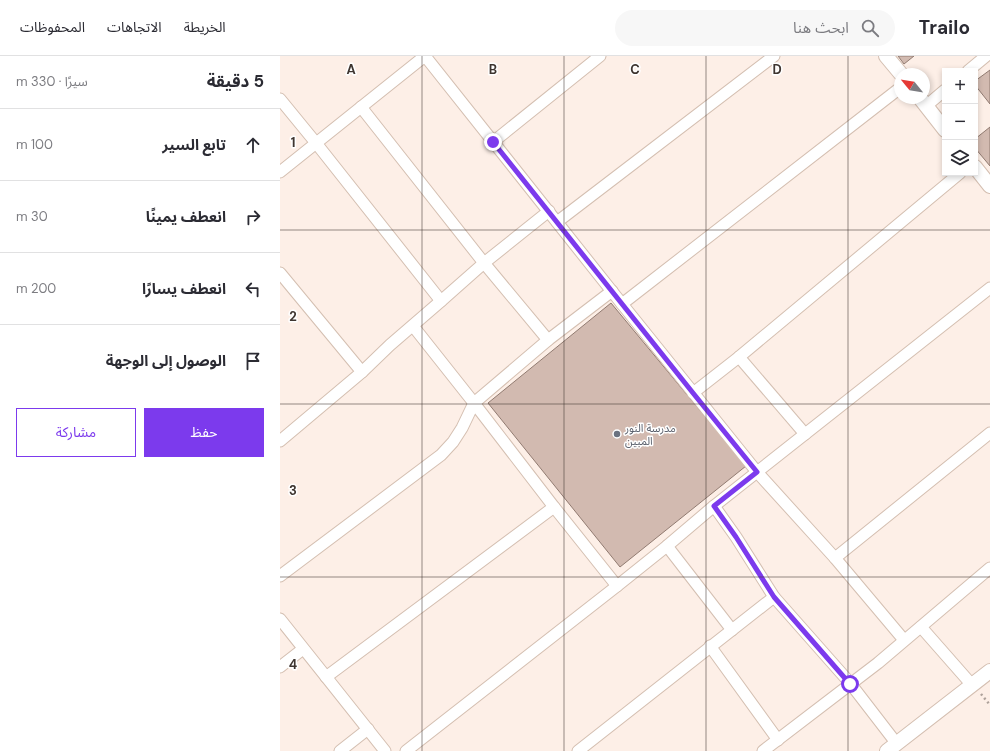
<!DOCTYPE html>
<html lang="ar">
<meta charset="utf-8">
<style>
body{margin:0;font-family:"DM Sans","Noto Sans Arabic",sans-serif;background:#f7f7f7;color:#2b2b33;direction:rtl}
.controls{position:absolute;right:12px;top:12px;display:grid;overflow:hidden;border-radius:0px;box-shadow:0 2px 6px #0003}
.controls button{width:36px;height:36px;display:grid;place-items:center;padding:0;border:0;border-bottom:1px solid #e1e1e2;background:#fff;color:#2b2b33;font:20px sans-serif}
.compass{position:absolute;left:614px;top:12px;width:36px;height:36px;border-radius:50%;background:#fff;box-shadow:0 2px 6px #0003;rotate:300deg}
.stop{position:absolute;width:12px;height:12px;margin:-9px;border:3px solid #7c3aed;border-radius:50%;background:#fff}
.stop.end{background:#7c3aed;border-color:#fff;box-shadow:0 1px 4px #0008}
.list{margin:0;padding:0;list-style:none}
h2{display:flex;justify-content:space-between;align-items:center;height:52px;margin:0;padding:0 16px;font-size:17px}
h2 small{font-size:13px;font-weight:400;color:#7c7c81}
.list li{display:grid;grid-template-columns:26px 1fr auto;gap:12px;align-items:center;box-sizing:border-box;height:72px;padding:0 16px;border-top:1px solid #e1e1e2}
.list b{display:block;font-size:15px;white-space:nowrap}
.list em{font-size:13px;font-style:normal;color:#7c7c81}
.actions{display:flex;gap:8px;padding:12px 16px}
.actions a{flex:1;padding:9px 0;border:1px solid #7c3aed;border-radius:0px;text-align:center;font-size:14px;color:#7c3aed}
.actions .main{background:#7c3aed;color:#fff}
.icon{flex:none;width:22px;height:22px;fill:none;stroke:currentColor;stroke-width:2;stroke-linecap:round;stroke-linejoin:round}
.map{position:relative;flex:none;width:710px;height:695px;overflow:hidden;direction:ltr}
header{display:flex;align-items:center;gap:24px;box-sizing:border-box;height:56px;padding:0 20px;background:#fff;border-bottom:1px solid #e1e1e2}
header strong{font-size:19px}
nav{display:flex;gap:22px;margin-inline-start:auto;font-size:14px}
.search{width:280px;height:36px;background:#f7f7f7;display:flex;align-items:center;gap:10px;box-sizing:border-box;padding:0 14px;border-radius:22px;color:#7c7c81;font-size:15px}
main{display:flex}
aside{flex:1;background:#fff}
.map>svg:first-child{display:block}
.building{fill:#d2bab0;stroke:#917b71}
.lines{fill:none;stroke-linecap:round;stroke-linejoin:round}
.minor-casing{stroke:#d4bfb1;stroke-width:13}
.tertiary-casing{stroke:#d4bfb1;stroke-width:16}
.path{stroke:#aea29b;stroke-width:2.5;stroke-dasharray:2 3;stroke-linecap:butt}
.minor{stroke:#fff;stroke-width:11}
.tertiary{stroke:#fff;stroke-width:14}
.route{stroke:#7c3aed;stroke-width:5}
.grid{fill:none;stroke:#3e3530;stroke-width:1;stroke-opacity:0.55}
.worship-dot{fill:#6b7280;stroke:#fff;stroke-width:1.5}
.labels{text-anchor:middle;dominant-baseline:central;stroke-width:3;stroke-linejoin:round;paint-order:stroke}
.worship-label{font-size:11px;fill:#5b616d;stroke:#fff;text-anchor:start}
.grid-label{font-size:13px;text-anchor:middle;font-weight:bold;fill:#3e3530;stroke:#fff;stroke-width:3;stroke-linejoin:round;paint-order:stroke}
</style>
<header>
<strong>Trailo</strong>
<div class="search"><svg class="icon" aria-label="search" viewBox="0 0 24 24"><circle cx="10" cy="10" r="6"/><path d="M15 15l6 6"/></svg>ابحث هنا</div>
<nav><a>الخريطة</a><a>الاتجاهات</a><a>المحفوظات</a></nav>
</header>
<main>
<div class="map">
<svg width="710" height="695" viewBox="0 0 710 695">
<rect width="100%" height="100%" fill="#fdefe7"/>
<g class="building">
<polygon points="618,0 634,0 624,8"/>
<polygon points="710,14 710,48 695,29 695,25"/>
<polygon points="710,71 710,110 695,92 695,83"/>
<polygon points="331,247 466,410 340,511 208,347"/>
</g>
<g class="lines">
<defs>
<g id="minor">
<polyline points="145,0 342,248"/>
<polyline points="688,15 706,0"/>
<polyline points="620,32 342,248 477,416 555,502 624,584"/>
<polyline points="0,43 36,87 161,245"/>
<polyline points="646,50 665,34"/>
<polyline points="81,51 204,207 268,284"/>
<polyline points="213,86 320,0"/>
<polyline points="0,116 145,0"/>
<polyline points="277,166 494,0"/>
<polyline points="0,217 82,316"/>
<polyline points="133,270 194,347 268,284 332,235"/>
<polyline points="459,301 525,378"/>
<polyline points="413,337 459,301 680,117"/>
<polyline points="0,385 82,316 110,289 161,245 204,207 269,155"/>
<polyline points="434,450 456,481 494,541 570,627 617,688"/>
<polyline points="387,490 452,574"/>
<polyline points="555,502 710,377"/>
<polyline points="0,520 161,399 173,386 182,372 194,347 274,451"/>
<polyline points="0,563 105,695"/>
<polyline points="641,571 692,629"/>
<polyline points="430,590 498,684"/>
<polyline points="0,611 23,593"/>
<polyline points="46,621 274,451 337,530"/>
<polyline points="60,695 88,673"/>
<polyline points="126,695 337,530 387,490 434,450 710,232"/>
<polyline points="298,695 494,541"/>
<polyline points="483,695 598,607 710,512"/>
</g>
<g id="tertiary">
<polyline points="606,0 621,18"/>
<polyline points="640,42 665,74"/>
<polyline points="695,111 710,130"/>
<polyline points="607,695 710,615"/>
</g>
</defs>
<use href="#minor" class="minor-casing"/>
<use href="#tertiary" class="tertiary-casing"/>
<polyline class="path" points="701,638 710,649"/>
<use href="#minor" class="minor"/>
<use href="#tertiary" class="tertiary"/>
</g>
<g class="lines">
<polyline class="route" points="213,86 413,337 477,416 434,450 456,481 494,541 570,628"/>
</g>
<path class="grid" d="M142,0V695M284,0V695M426,0V695M568,0V695M0,174H710M0,348H710M0,521H710"/>
<circle class="worship-dot" cx="337" cy="378" r="4"/>
<g class="labels">
<g class="worship-label">
<text x="345" y="372">مدرسة النور<tspan x="345" dy="13">المبين</tspan></text>
</g>
</g>
<g class="grid-label">
<text x="71" y="18">A</text>
<text x="213" y="18">B</text>
<text x="355" y="18">C</text>
<text x="497" y="18">D</text>
<text x="13" y="91">1</text>
<text x="13" y="265">2</text>
<text x="13" y="439">3</text>
<text x="13" y="613">4</text>
</g>
</svg>
<div class="controls">
<button>+</button>
<button>−</button>
<button><svg class="icon" aria-label="layers" viewBox="0 0 24 24"><path d="M12 4l9 5-9 5-9-5zM3 14l9 5 9-5"/></svg></button>
</div>
<svg class="compass" viewBox="-18 -18 36 36"><path d="M0-13l5 13h-10z" fill="#e53935"/><path d="M0 13l5-13h-10z" fill="#7c7c81"/></svg>
<div class="stop" style="left:570px;top:628px"></div>
<div class="stop end" style="left:213px;top:86px"></div>
</div>
<aside>
<h2>5 دقيقة<small>سيرًا · 330 m</small></h2>
<ul class="list">
<li><svg class="icon" aria-label="ahead" viewBox="0 0 24 24"><path d="M12 20V5M6 11l6-6 6 6"/></svg><div><b>تابع السير</b></div><em>100 m</em></li>
<li><svg class="icon" aria-label="right" viewBox="0 0 24 24"><path d="M7 20v-9h11M14 6l5 5-5 5"/></svg><div><b>انعطف يمينًا</b></div><em>30 m</em></li>
<li><svg class="icon" aria-label="left" viewBox="0 0 24 24"><path d="M17 20v-9H6M10 6l-5 5 5 5"/></svg><div><b>انعطف يسارًا</b></div><em>200 m</em></li>
<li><svg class="icon" aria-label="arrive" viewBox="0 0 24 24"><path d="M6 21V4h12l-3 4 3 4H6"/></svg><div><b>الوصول إلى الوجهة</b></div></li>
</ul>
<div class="actions"><a class="main">حفظ</a><a>مشاركة</a></div>
</aside>
</main>
